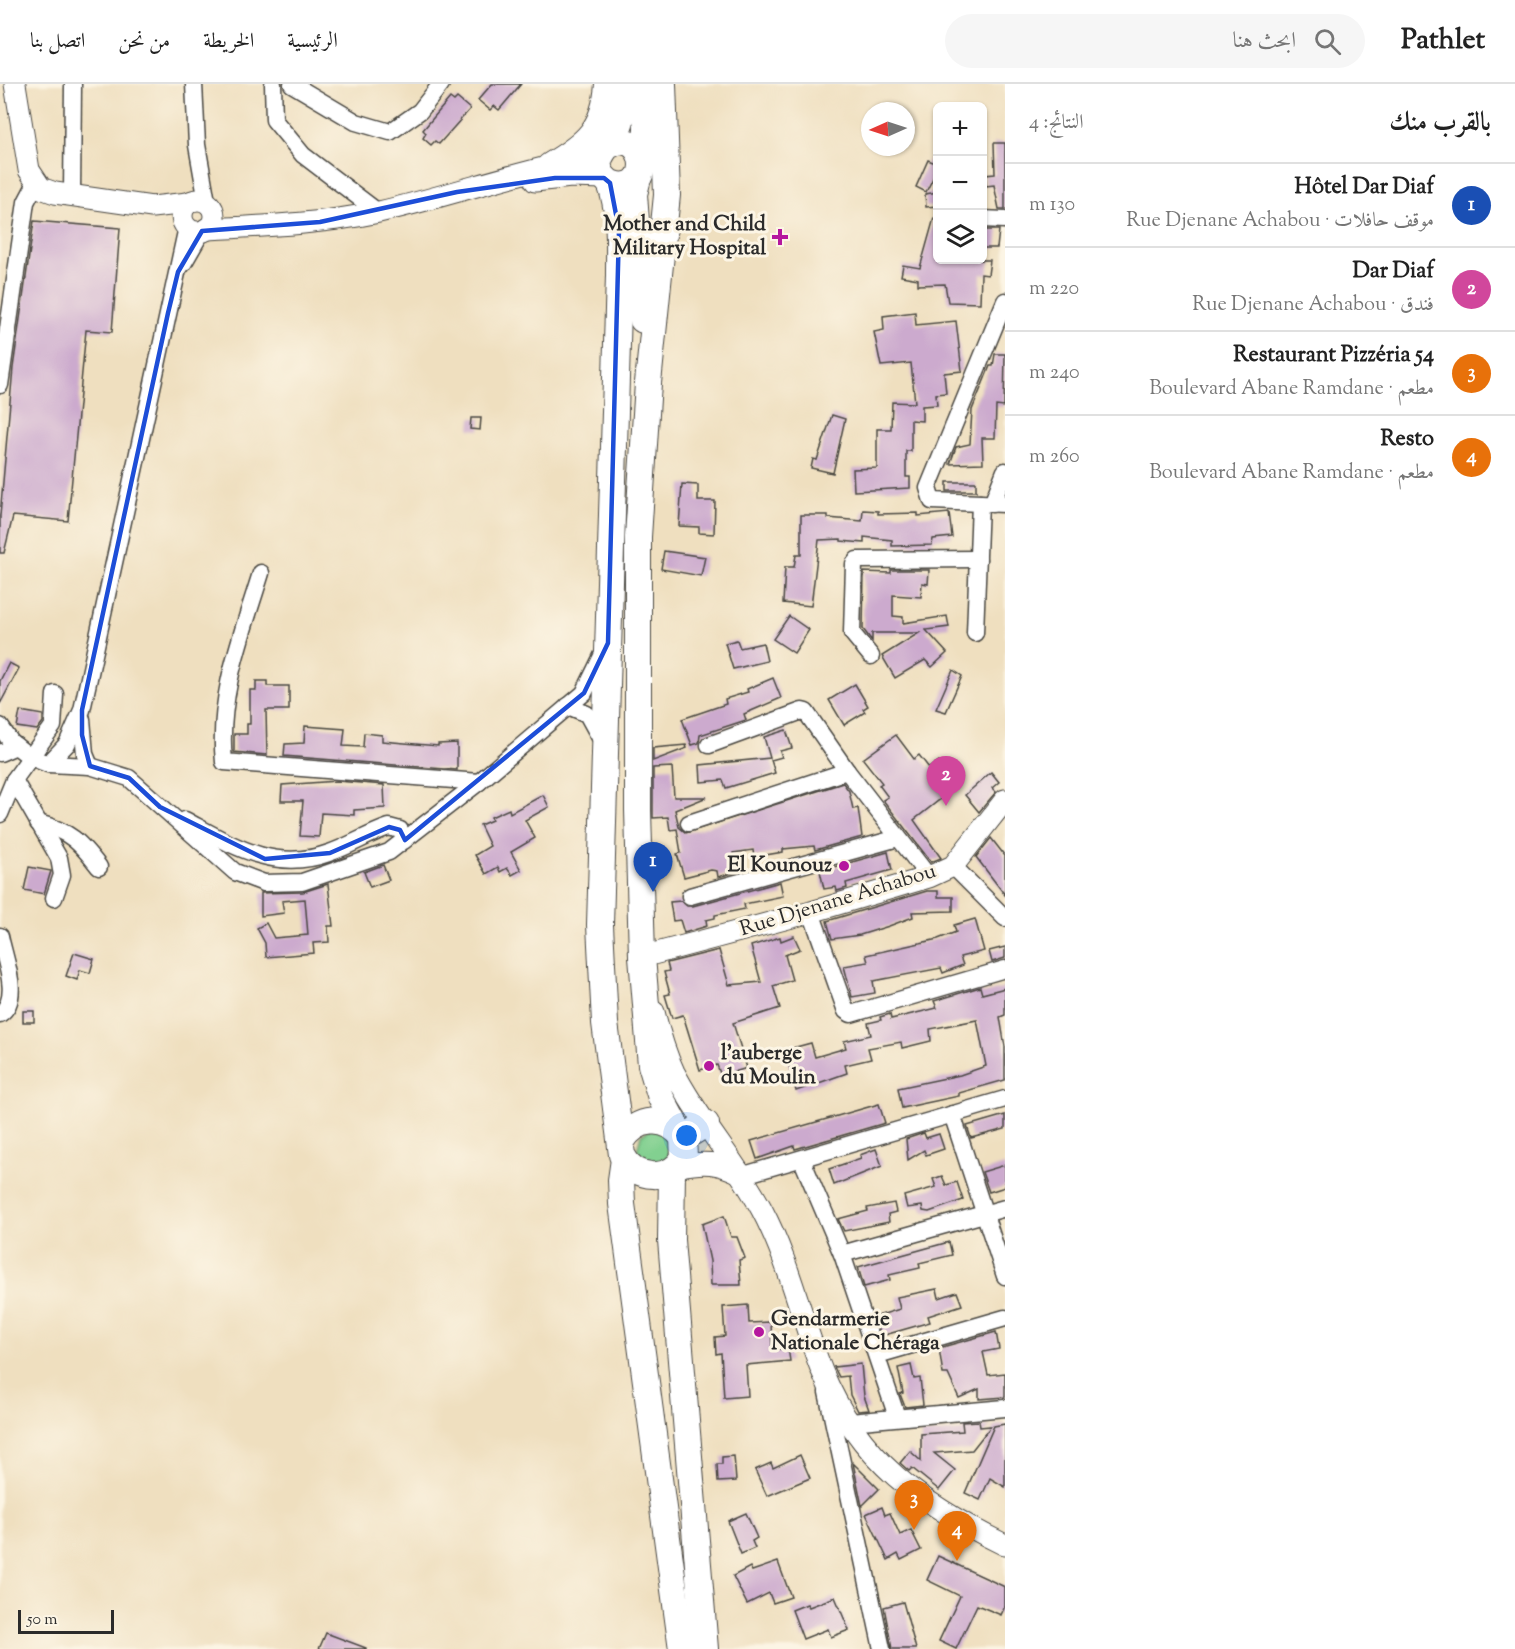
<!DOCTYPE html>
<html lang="ar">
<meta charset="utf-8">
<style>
body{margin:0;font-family:"Sorts Mill Goudy",Amiri,serif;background:#f6f6f6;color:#222;direction:rtl}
.controls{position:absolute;right:18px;top:18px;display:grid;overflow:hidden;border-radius:9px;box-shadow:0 2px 4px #0004}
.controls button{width:54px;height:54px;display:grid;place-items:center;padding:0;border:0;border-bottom:2px solid #e0e0e0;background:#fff;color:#222;font:30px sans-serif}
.compass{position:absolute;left:861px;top:18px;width:54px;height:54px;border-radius:50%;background:#fff;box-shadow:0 2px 4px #0004;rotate:267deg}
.scale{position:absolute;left:18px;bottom:15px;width:96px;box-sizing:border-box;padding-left:6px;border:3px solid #2b2b2b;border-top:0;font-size:16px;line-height:21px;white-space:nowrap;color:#2b2b2b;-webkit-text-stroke:4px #fcf5e5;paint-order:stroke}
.you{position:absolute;left:687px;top:1052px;width:21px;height:21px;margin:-15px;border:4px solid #fff;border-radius:50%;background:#1a73e8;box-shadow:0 0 0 9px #1a73e833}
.badge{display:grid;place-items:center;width:39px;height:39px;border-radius:50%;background:#7c3aed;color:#fff;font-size:20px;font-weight:700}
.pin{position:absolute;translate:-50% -50px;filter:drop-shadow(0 2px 3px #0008)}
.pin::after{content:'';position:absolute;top:32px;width:21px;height:18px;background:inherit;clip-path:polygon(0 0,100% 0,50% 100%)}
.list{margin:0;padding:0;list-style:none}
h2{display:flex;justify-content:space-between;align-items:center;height:78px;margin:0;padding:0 24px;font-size:26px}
h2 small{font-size:20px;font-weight:400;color:#767676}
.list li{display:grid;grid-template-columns:39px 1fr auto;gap:18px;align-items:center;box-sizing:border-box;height:84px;padding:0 24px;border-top:2px solid #e0e0e0}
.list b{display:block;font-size:22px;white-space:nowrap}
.list p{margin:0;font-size:20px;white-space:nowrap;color:#767676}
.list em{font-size:20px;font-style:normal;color:#767676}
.icon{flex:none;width:33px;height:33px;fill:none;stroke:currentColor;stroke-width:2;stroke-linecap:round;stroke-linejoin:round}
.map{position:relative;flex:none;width:1005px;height:1565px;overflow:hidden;direction:ltr}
header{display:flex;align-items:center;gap:36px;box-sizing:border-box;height:84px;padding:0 30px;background:#fff;border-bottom:2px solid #e0e0e0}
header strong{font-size:28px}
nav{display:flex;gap:33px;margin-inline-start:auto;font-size:21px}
.search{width:420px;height:54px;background:#f6f6f6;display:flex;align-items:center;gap:15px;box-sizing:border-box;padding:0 21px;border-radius:33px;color:#767676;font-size:22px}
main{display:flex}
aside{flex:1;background:#fff}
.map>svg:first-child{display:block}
.green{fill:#82d090;stroke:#567e5e;stroke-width:1.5}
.building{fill:#ccaace}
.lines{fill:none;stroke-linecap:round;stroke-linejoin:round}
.minor-casing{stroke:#484641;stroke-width:19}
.major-casing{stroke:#484641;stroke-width:23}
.highway-casing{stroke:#484641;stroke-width:28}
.minor{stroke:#fff;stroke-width:16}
.major{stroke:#fff;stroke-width:21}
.highway{stroke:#fff;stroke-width:26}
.marked{fill:none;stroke:#1d4ed8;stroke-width:4.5;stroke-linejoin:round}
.poi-dot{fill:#b5179e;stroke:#fcf5e5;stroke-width:2}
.labels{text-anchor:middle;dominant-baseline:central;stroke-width:6;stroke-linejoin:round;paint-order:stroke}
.poi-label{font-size:21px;font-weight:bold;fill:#2b2b2b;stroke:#fcf5e5;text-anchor:end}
.street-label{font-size:21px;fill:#2b2b2b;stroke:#fcf5e5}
</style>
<header>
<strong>Pathlet</strong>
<div class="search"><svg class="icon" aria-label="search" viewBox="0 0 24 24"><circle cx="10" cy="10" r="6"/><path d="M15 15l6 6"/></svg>ابحث هنا</div>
<nav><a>الرئيسية</a><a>الخريطة</a><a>من نحن</a><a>اتصل بنا</a></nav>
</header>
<main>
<aside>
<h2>بالقرب منك<small>النتائج: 4</small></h2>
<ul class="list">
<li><span class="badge" style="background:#1a4fb4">1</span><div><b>Hôtel Dar Diaf</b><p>موقف حافلات · Rue Djenane Achabou</p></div><em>130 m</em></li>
<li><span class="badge" style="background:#d1479c">2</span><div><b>Dar Diaf</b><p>فندق · Rue Djenane Achabou</p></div><em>220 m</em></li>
<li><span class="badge" style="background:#e8710a">3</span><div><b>Restaurant Pizzéria 54</b><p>مطعم · Boulevard Abane Ramdane</p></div><em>240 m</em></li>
<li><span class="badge" style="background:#e8710a">4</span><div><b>Resto</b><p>مطعم · Boulevard Abane Ramdane</p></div><em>260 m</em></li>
</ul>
</aside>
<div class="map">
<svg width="1005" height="1565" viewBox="0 0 1005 1565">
<rect width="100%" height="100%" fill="#fcf5e5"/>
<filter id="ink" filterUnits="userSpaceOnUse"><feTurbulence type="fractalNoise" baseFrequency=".0167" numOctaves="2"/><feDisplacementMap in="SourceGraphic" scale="12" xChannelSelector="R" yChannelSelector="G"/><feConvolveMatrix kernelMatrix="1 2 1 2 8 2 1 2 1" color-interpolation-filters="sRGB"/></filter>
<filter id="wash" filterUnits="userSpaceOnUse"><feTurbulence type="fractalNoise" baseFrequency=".008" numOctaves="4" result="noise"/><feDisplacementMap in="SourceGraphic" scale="24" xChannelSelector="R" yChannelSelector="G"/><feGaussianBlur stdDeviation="1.35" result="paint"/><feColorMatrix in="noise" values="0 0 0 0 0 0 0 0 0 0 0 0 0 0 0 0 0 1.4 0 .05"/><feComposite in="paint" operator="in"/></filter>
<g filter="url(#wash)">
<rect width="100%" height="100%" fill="#efdfbf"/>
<polygon class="green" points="654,1043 677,1060 667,1080 645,1079 637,1066 641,1051"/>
<g id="blocks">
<g class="building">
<polygon points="492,0 521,0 499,26 494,22 490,26 478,16"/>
<polygon points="450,14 454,17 457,14 470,25 439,60 435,57 431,61 423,54 426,49 423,46"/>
<polygon points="994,59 1005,59 1005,125 999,125 994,101 986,102 985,91 995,90"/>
<polygon points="928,76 938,80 938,84 926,108 916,103"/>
<polygon points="938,108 938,122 926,123 925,110"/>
<polygon points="934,134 938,134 938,176 990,176 988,191 981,190 980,219 948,218 945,200 918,201 918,195 901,192 903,181 920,184"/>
<polygon points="34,137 120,144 112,248 86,246 68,437 13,432 4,469 0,469 0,432 5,375 13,284"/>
<polygon points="982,146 999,146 997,164 982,164"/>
<polygon points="915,228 916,241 956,237 962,287 944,289 946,309 936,310 937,321 922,322 922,337 911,336 911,367 906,367 906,393 910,393 910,404 854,407 853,385 877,384 877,345 891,345 892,318 915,319 911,279 881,282 874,248 884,246 883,232"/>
<polygon points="995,270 1005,270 1004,323 996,322 995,354 982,354 983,379 950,380 956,363 970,360 972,326 990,282 993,282"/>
<polygon points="832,331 845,335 833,389 811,384 813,375 817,376"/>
<polygon points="471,334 481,334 480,346 470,345"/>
<rect x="947" y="398" width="29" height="9"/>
<polygon points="682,400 698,401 698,417 715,417 714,450 699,449 699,443 679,442"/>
<polygon points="863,426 878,427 878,430 918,429 918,432 949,429 952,453 933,455 932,461 892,462 892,456 864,453 864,459 841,457 841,455 819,456 811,522 783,519 785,483 794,483 796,471 801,471 801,431 828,431 828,434 862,437"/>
<polygon points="664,467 705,473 701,492 661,485"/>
<polygon points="891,486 929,486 928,500 922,499 921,513 893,511 893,532 903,533 903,539 947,532 949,543 926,546 947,569 932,583 925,576 895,594 882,572 919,549 872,549 872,557 863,545 864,488 891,489"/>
<polygon points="789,532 809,546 794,569 773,555"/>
<polygon points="737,556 740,564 763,559 767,577 733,585 725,559"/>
<polygon points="9,579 19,584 0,620 0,597"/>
<polygon points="953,586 962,592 946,628 936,625"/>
<polygon points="773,594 781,614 744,630 746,636 700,651 699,659 692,661 682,635 726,620 725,615 748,608 747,605"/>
<polygon points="256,597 267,597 267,602 289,602 289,626 266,626 267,671 234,668 234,650 247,650 247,640 250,640 250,606 256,606"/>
<polygon points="855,600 868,622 863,625 865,628 844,641 829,616"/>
<polygon points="20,627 43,631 43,638 37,646 17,643"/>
<polygon points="305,642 345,645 343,662 363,663 364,649 382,651 382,657 438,662 438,660 457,659 457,686 284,672 285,660 304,659"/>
<polygon points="786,646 792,664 780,667 782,673 771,676 775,689 726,704 723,696 701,698 700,681 770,674 764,653"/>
<polygon points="896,651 914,675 919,671 929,684 939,677 957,702 914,736 941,774 931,778 883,716 888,713 879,701 882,699 863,675"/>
<polygon points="686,661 687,664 653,677 653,664"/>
<polygon points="672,683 674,713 707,713 675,726 679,743 686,749 843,699 849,707 853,725 858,724 862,753 815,766 814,762 783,765 783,768 754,773 753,766 733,769 736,788 718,793 717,787 711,786 684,793 677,770 681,769 677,745 670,746 668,733 653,734 653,684"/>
<polygon points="991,688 999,698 992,704 996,708 979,728 965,711"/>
<polygon points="337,697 384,701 385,724 354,726 354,731 321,729 319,753 300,752 303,717 281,717 282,701"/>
<polygon points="543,711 549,723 525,736 535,754 511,768 521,786 512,791 507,784 500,788 498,783 486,790 475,771 490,762 480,741 492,736 491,733 509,725 510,729"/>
<polygon points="991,754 1005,772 1005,811 976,773"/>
<polygon points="888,768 892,786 846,799 847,804 837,807 836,803 824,805 820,787"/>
<polygon points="383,781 389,796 370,803 364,788"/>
<polygon points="29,783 51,787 44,810 24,806"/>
<polygon points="780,798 783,812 744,820 745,825 715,831 715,834 706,836 707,842 684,849 680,836 673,837 670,818 681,817 687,822 693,822"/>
<polygon points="328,800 333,842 328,842 329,858 313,859 314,869 266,873 265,859 257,844 266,839 274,854 308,851 305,815 282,817 284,829 261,832 261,809 303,808"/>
<polygon points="927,807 938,807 938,813 953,813 953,827 912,828 913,833 889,842 860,851 832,855 827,837"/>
<polygon points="975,835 984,867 960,873 963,881 943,889 941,884 873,897 875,909 852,913 844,882 868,878 866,871 938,855 956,848 954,841"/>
<polygon points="794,852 800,865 785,871 792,896 773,902 780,924 733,939 747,984 721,992 717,981 700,986 683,931 672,934 665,911 670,910 664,888 669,887 667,879 719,866 729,901 761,898 751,862 780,853 781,857"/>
<polygon points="1005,863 1005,874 992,878 989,867"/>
<polygon points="74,869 94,875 90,889 80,886 77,896 66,892"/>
<polygon points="980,903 982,910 1005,904 1005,931 1000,933 1005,963 1005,996 959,1009 959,1012 902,1024 898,1004 960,991 986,982 977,936 930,945 931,957 902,964 901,958 868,964 871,975 845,981 847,989 796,1007 785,966 811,959 815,973 846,964 844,957 871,951 868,939 881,936 880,933 890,930 891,935 937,924 934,917"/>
<rect x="23" y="927" width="11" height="11"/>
<polygon points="879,1020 885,1039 795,1065 794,1062 757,1075 751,1057"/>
<polygon points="1005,1031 1005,1045 971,1054 967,1042"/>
<polygon points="924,1049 926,1054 939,1050 944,1065 926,1071 924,1066 908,1076 906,1055"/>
<polygon points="876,1065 882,1082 834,1101 829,1085 861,1074 860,1071"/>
<polygon points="1005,1081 1005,1103 989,1108 982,1088"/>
<polygon points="942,1092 946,1101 957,1098 963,1116 929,1128 923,1127 922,1122 907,1124 904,1112 936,1103 933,1095"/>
<polygon points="894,1119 896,1128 888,1130 889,1138 844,1147 838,1135 868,1127 867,1124"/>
<polygon points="724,1132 731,1153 737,1153 745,1174 739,1176 741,1201 711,1201 710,1177 702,1140"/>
<polygon points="949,1158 952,1171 919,1179 920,1184 889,1191 890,1196 864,1203 858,1183"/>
<polygon points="937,1205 939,1214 957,1208 962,1221 928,1232 930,1238 881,1252 874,1233 900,1225 897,1213"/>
<polygon points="748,1221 749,1239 771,1238 772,1266 788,1264 790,1277 746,1281 748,1312 724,1314 721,1269 716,1270 715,1253 725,1252 723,1223"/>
<polygon points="996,1248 999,1265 983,1268 988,1291 1005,1289 1005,1313 979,1315 979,1305 959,1314 948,1290 943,1290 939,1264"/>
<polygon points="861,1280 864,1312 869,1326 858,1327 850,1311 848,1292 839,1293 834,1283"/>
<polygon points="911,1281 914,1295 920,1294 923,1321 905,1323 900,1310 903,1309 898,1284"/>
<polygon points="979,1337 980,1343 991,1342 972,1366 934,1369 955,1386 939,1406 912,1384 909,1387 900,1379 910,1367 921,1377 921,1350 963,1347 962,1338"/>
<polygon points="1005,1340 1005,1403 990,1394 980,1416 965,1409 994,1342"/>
<polygon points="800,1371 810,1394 767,1412 755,1386 771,1379 773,1384"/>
<polygon points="734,1372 736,1397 718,1398 717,1380 722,1380 722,1373"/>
<polygon points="853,1379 879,1405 862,1422"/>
<polygon points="882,1423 885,1431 890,1429 900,1451 911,1446 921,1466 901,1476 898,1470 888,1476 866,1430"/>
<polygon points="746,1429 757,1454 752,1457 755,1464 741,1470 728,1437"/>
<polygon points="938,1472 1005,1503 1005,1522 1001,1531 977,1521 956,1565 939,1557 960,1512 927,1496"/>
<polygon points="778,1478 791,1513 773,1519 769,1509 747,1520 733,1492 750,1483 752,1487"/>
<polygon points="835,1513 849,1546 831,1553 828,1545 803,1555 792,1526 807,1520 809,1523"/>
<polygon points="903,1518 916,1565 892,1565 884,1523"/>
<polygon points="326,1549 366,1564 366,1565 319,1565"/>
</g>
</g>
</g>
<g filter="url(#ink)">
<use href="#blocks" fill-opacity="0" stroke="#484641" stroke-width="1.5"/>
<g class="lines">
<defs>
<g id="minor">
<polyline points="194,0 197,61 207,118"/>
<polyline points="273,0 274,36 303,71 378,128"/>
<polyline points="292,0 356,38 390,48 420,27 441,0"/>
<polyline points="72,111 73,0"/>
<polyline points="982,135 1005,136"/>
<polyline points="183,180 202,147"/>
<polyline points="1005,217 928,404 932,417 1005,420"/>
<polyline points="0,301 26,118 36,99"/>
<polyline points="992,420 1005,387"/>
<path d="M261,489C242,551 217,613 224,678L479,698"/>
<polyline points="975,549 980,419"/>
<polyline points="871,572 852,549 854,480 857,476 978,475"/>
<polyline points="568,622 587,630 604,661"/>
<polyline points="82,635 85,670 90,682"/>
<polyline points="0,642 11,658 30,673 48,680 90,682 129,694 235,788 264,799 302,798 389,768 479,698 584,609 604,568"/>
<polyline points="709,661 802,627 806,628 847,687 929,793"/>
<polyline points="0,669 16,662"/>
<polyline points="48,680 67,660 82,626 187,143"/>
<polyline points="14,696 59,774 62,791 54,814"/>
<polyline points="0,730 14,696 53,642 55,610"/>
<path d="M185,736C232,761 274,789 329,769C350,762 368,750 389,743L400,746L405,756"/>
<path d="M38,739C70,747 80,758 99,783"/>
<polyline points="689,739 847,687"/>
<polyline points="953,782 1005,834"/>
<polyline points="690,812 898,754"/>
<polyline points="811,828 846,927 851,930 1005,885"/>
<path d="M0,852C4,874 22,915 0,930"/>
<polyline points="952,1030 1005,1192"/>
<polyline points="802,1076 842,1170 897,1333"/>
<polyline points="744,1091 1005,1015"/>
<polyline points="842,1170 1005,1124"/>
<polyline points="877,1271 1005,1234"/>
<polyline points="827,1308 882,1565"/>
<polyline points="850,1338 1005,1324"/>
</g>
<g id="major">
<polyline points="15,0 29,86 41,104 55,109 152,123 188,119"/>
<polyline points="535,97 571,93 604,94"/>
<circle cx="198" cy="132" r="16"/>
<path d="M206,145C264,142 322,140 379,128C453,111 525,85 600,71"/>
<polyline points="642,873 811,828 929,793 953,782 1005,716"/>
<path d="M654,928C659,948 665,969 674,988C699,1037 736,1077 762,1126C789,1177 801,1234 822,1287C859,1377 921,1420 1005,1461"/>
<path d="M680,1082C704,1077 718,1078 740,1089"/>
</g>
<g id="highway">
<polyline points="663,0 667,111 648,299 638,453 638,726 642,873 651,981 661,1014 679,1048"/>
<path d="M604,65C646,33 660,116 610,99C585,78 608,66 617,47C624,32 625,16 624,0"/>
<polyline points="643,80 647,45 646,5"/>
<path d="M550,82C587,60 605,45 608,0"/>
<polyline points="638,94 634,110 643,236"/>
<path d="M610,99C621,129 619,160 619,191L600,841L605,939L622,1071C635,1097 671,1098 684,1073L683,1054C667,1030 636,1033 622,1057"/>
<polyline points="683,1054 706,1040"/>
<polyline points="624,1075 621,1096 622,1120 682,1565"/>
<polyline points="672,1088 671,1156 705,1565"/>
</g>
</defs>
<use href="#minor" class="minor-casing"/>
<use href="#major" class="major-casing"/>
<use href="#highway" class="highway-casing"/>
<use href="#minor" class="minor"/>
<use href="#major" class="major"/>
<use href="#highway" class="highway"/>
</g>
</g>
<path class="marked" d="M555,94H604L610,99L619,146L608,559L584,609L405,756L400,746L389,743L330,769L265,775L160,723L129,694L90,682L82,651V626L168,229L178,188L202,147L320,138L457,108Z"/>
<g class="poi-dot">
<path d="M777 144h6v6h6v6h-6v6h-6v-6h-6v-6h6z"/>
<circle cx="844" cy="782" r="6"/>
<circle cx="709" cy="982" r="6"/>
<circle cx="759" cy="1248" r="6"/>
</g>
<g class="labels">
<g class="poi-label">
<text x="766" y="141">Mother and Child<tspan x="766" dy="24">Military Hospital</tspan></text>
<text x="832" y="782">El Kounouz</text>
<text x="721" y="970" text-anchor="start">l'auberge<tspan x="721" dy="24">du Moulin</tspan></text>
<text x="771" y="1236" text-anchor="start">Gendarmerie<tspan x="771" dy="24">Nationale Chéraga</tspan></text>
</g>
<g class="street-label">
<text transform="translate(838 817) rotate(-17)">Rue Djenane Achabou</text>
</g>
</g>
</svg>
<div class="controls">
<button>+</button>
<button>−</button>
<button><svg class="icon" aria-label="layers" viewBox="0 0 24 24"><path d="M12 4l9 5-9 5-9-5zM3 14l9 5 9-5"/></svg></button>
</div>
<svg class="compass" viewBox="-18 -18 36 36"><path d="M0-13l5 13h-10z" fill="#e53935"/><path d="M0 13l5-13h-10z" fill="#767676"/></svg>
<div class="scale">50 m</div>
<div class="you"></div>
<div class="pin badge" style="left:653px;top:808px;background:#1a4fb4">1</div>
<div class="pin badge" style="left:946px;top:722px;background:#d1479c">2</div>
<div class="pin badge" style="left:914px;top:1446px;background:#e8710a">3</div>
<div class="pin badge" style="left:957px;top:1477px;background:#e8710a">4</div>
</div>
</main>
